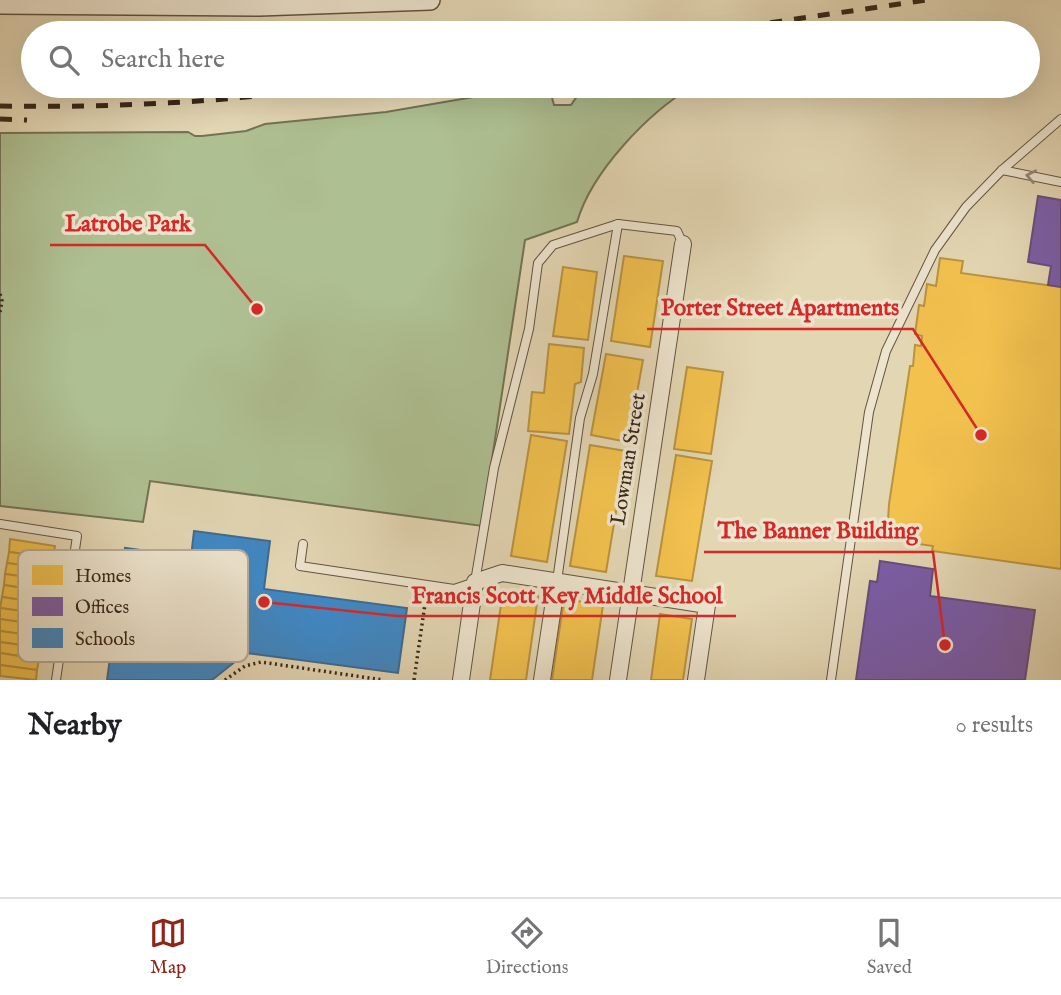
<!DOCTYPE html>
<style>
body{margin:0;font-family:"IM FELL English",serif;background:#f6f6f6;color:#202124}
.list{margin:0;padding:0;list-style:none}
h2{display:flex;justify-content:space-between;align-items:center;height:91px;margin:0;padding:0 28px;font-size:30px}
h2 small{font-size:23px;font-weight:400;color:#757577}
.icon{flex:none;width:38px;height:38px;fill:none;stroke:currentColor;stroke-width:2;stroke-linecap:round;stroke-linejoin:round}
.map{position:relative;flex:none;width:1061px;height:680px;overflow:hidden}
.search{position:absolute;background:#fff;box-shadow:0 7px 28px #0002;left:21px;right:21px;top:21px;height:77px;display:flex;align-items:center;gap:18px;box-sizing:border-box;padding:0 24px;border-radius:38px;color:#757577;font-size:26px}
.sheet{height:217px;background:#fff}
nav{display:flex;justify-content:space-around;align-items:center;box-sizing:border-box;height:98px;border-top:2px solid #e0e0e0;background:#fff;font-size:19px;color:#757577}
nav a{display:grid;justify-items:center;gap:4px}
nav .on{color:#8f2418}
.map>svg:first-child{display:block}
.green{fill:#aebf91;stroke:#747355;stroke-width:2}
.homes{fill:#f2c14e;stroke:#ba933e;stroke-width:2}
.offices{fill:#7b5ea7;stroke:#674e7c;stroke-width:2}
.schools{fill:#3f88c5;stroke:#3d6b91;stroke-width:2}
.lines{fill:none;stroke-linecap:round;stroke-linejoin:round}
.service-casing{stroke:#645340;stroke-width:10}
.minor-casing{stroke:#645340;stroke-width:18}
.tertiary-casing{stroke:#645340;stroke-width:22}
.path{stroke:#392719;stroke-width:3.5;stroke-dasharray:2 3.5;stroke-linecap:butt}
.service{stroke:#ede4ce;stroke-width:8}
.minor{stroke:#ede4ce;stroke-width:16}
.tertiary{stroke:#ede4ce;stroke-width:19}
.rail{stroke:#392719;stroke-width:5;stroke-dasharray:12 12;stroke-linecap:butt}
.oneway{stroke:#938674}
.labels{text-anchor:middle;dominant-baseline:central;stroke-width:7;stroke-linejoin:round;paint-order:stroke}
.street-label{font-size:21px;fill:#392719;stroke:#ede4ce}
.key{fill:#ede4ce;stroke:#b7ab98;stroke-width:2}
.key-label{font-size:19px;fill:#392719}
.leader{fill:none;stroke:#d62828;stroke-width:2.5}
.callout-dot{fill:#d62828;stroke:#ede4ce;stroke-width:2.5}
.callout-label{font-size:23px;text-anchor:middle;font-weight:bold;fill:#d62828;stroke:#ede4ce;stroke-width:7;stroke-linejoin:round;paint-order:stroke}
</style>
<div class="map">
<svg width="1061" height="680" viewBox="0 0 1061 680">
<rect width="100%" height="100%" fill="#e3d6b3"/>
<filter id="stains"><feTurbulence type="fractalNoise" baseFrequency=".00286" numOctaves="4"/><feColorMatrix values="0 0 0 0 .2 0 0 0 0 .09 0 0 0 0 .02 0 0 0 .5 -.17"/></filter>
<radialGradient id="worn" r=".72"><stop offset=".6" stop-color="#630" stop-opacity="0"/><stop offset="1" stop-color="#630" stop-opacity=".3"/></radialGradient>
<path class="green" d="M594,86H693C648,113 592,171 577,222L525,240L482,526L150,481L143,522L0,506V133L188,132L195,136H202L246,131L265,124L386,112L532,87H548L547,92L551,94L554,105H571L582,89Z"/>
<g class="homes">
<polygon points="624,256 663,261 650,347 611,341"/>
<polygon points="940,258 963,261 961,273 1061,287 1061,569 932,551 933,546 911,543 912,540 887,537 889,504 910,366 913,366 915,345 921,346 922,336 915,334 919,305 924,306 927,284 936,286"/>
<polygon points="563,267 597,272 588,340 553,336"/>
<polygon points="549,344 584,348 581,382 575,384 569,434 528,431 532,392 544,393"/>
<polygon points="606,354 643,360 628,442 591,435"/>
<polygon points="687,367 723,372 711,454 674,449"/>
<polygon points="531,435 567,441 547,562 511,556"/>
<polygon points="590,445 626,451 606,572 570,566"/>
<polygon points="676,455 712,461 692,581 656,576"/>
<polygon points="10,539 55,546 53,558 9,552"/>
<polygon points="9,552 59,558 59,567 51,569 7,563"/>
<polygon points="7,563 51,569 50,580 5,574"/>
<polygon points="5,574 50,580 48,592 4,585"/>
<polygon points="4,585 48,592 47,604 2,597"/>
<polygon points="503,591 538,596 526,680 490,680"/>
<polygon points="2,597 48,604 47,615 0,608"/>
<polygon points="564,599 603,605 592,680 552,680"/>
<polygon points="0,608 38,613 37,625 0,619"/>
<polygon points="660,614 692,619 683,680 651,680"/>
<polygon points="0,619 42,625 41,637 0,631"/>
<polygon points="0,631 45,637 43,648 0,642"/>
<polygon points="0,642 41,648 39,659 0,653"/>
<polygon points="0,653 39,659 37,670 0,665"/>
<polygon points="0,665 37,670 36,680 0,676"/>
</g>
<g class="offices">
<polygon points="1038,196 1061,200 1061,287 1048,285 1051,266 1028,262"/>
<polygon points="880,561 933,569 930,596 1035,610 1025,680 856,680 870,581 877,582"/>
</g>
<polygon class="schools" points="194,531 270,541 264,589 407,608 398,673 246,653 212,680 107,680 125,548 191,557"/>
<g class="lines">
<defs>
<g id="service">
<polyline points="1002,170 1061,182"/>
<polyline points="0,524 77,536 56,680"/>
<polyline points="303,544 300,566 454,589 475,582 494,468 529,329 538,263 553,245 618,224 677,231 683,244"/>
<polyline points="557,581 580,418 593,374 618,224"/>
<polyline points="831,680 869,412 886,351 935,250 966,207 1002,170 1061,119"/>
</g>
<g id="minor">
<polyline points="461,680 475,582 502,573 707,605 696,680"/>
<polyline points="542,680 557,581"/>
<polyline points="618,680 683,244"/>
</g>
<polyline id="tertiary" points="0,4 259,6 430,0"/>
</defs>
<use href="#service" class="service-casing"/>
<use href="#minor" class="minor-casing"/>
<use href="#tertiary" class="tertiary-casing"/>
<g class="path">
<polyline points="0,294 2,301 0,312"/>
<polyline points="225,680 245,666 261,662 383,680"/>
<polyline points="414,680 426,597"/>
</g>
<use href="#service" class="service"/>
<use href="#minor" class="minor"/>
<use href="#tertiary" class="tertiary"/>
<g class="rail">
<polyline points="699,33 927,0"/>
<path d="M0,106C114,108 227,102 340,86"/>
<polyline points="0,119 27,120"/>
</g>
</g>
<defs><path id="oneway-chevron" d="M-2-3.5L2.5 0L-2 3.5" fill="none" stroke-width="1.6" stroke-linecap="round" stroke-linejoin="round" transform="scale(1.75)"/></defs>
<use class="oneway" href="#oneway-chevron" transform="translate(1031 176) rotate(-169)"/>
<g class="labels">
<g class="street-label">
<text transform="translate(629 459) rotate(-81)">Lowman Street</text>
</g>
</g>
<rect x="18" y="550" width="230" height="112" rx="10" class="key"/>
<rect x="32" y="565" width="31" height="20" fill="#f2c14e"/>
<rect x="32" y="597" width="31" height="19" fill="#7b5ea7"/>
<rect x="32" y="628" width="31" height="20" fill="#3f88c5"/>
<g class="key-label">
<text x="75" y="582">Homes</text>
<text x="75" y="613">Offices</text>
<text x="75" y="645">Schools</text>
</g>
<path class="leader" d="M257 309L205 245H50M981 435L913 329H647M945 645L933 552H704M264 602L397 616H736"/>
<g class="callout-dot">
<circle cx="257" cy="309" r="7"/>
<circle cx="981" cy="435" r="7"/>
<circle cx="945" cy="645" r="7"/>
<circle cx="264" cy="602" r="7"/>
</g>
<g class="callout-label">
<text x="128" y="231">Latrobe Park</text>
<text x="780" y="315">Porter Street Apartments</text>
<text x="818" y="538">The Banner Building</text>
<text x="567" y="603">Francis Scott Key Middle School</text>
</g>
<rect width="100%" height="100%" filter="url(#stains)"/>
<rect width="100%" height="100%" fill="url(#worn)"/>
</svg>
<div class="search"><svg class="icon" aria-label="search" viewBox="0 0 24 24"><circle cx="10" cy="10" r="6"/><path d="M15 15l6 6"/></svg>Search here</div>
</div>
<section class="sheet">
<h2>Nearby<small>0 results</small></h2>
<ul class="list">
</ul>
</section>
<nav>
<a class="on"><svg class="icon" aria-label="map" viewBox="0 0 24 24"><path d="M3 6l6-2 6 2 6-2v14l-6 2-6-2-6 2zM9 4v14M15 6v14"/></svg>Map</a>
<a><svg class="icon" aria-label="directions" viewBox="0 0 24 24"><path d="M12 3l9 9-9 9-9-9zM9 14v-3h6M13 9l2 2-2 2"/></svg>Directions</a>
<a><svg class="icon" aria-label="saved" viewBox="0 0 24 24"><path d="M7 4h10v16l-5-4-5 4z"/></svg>Saved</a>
</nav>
